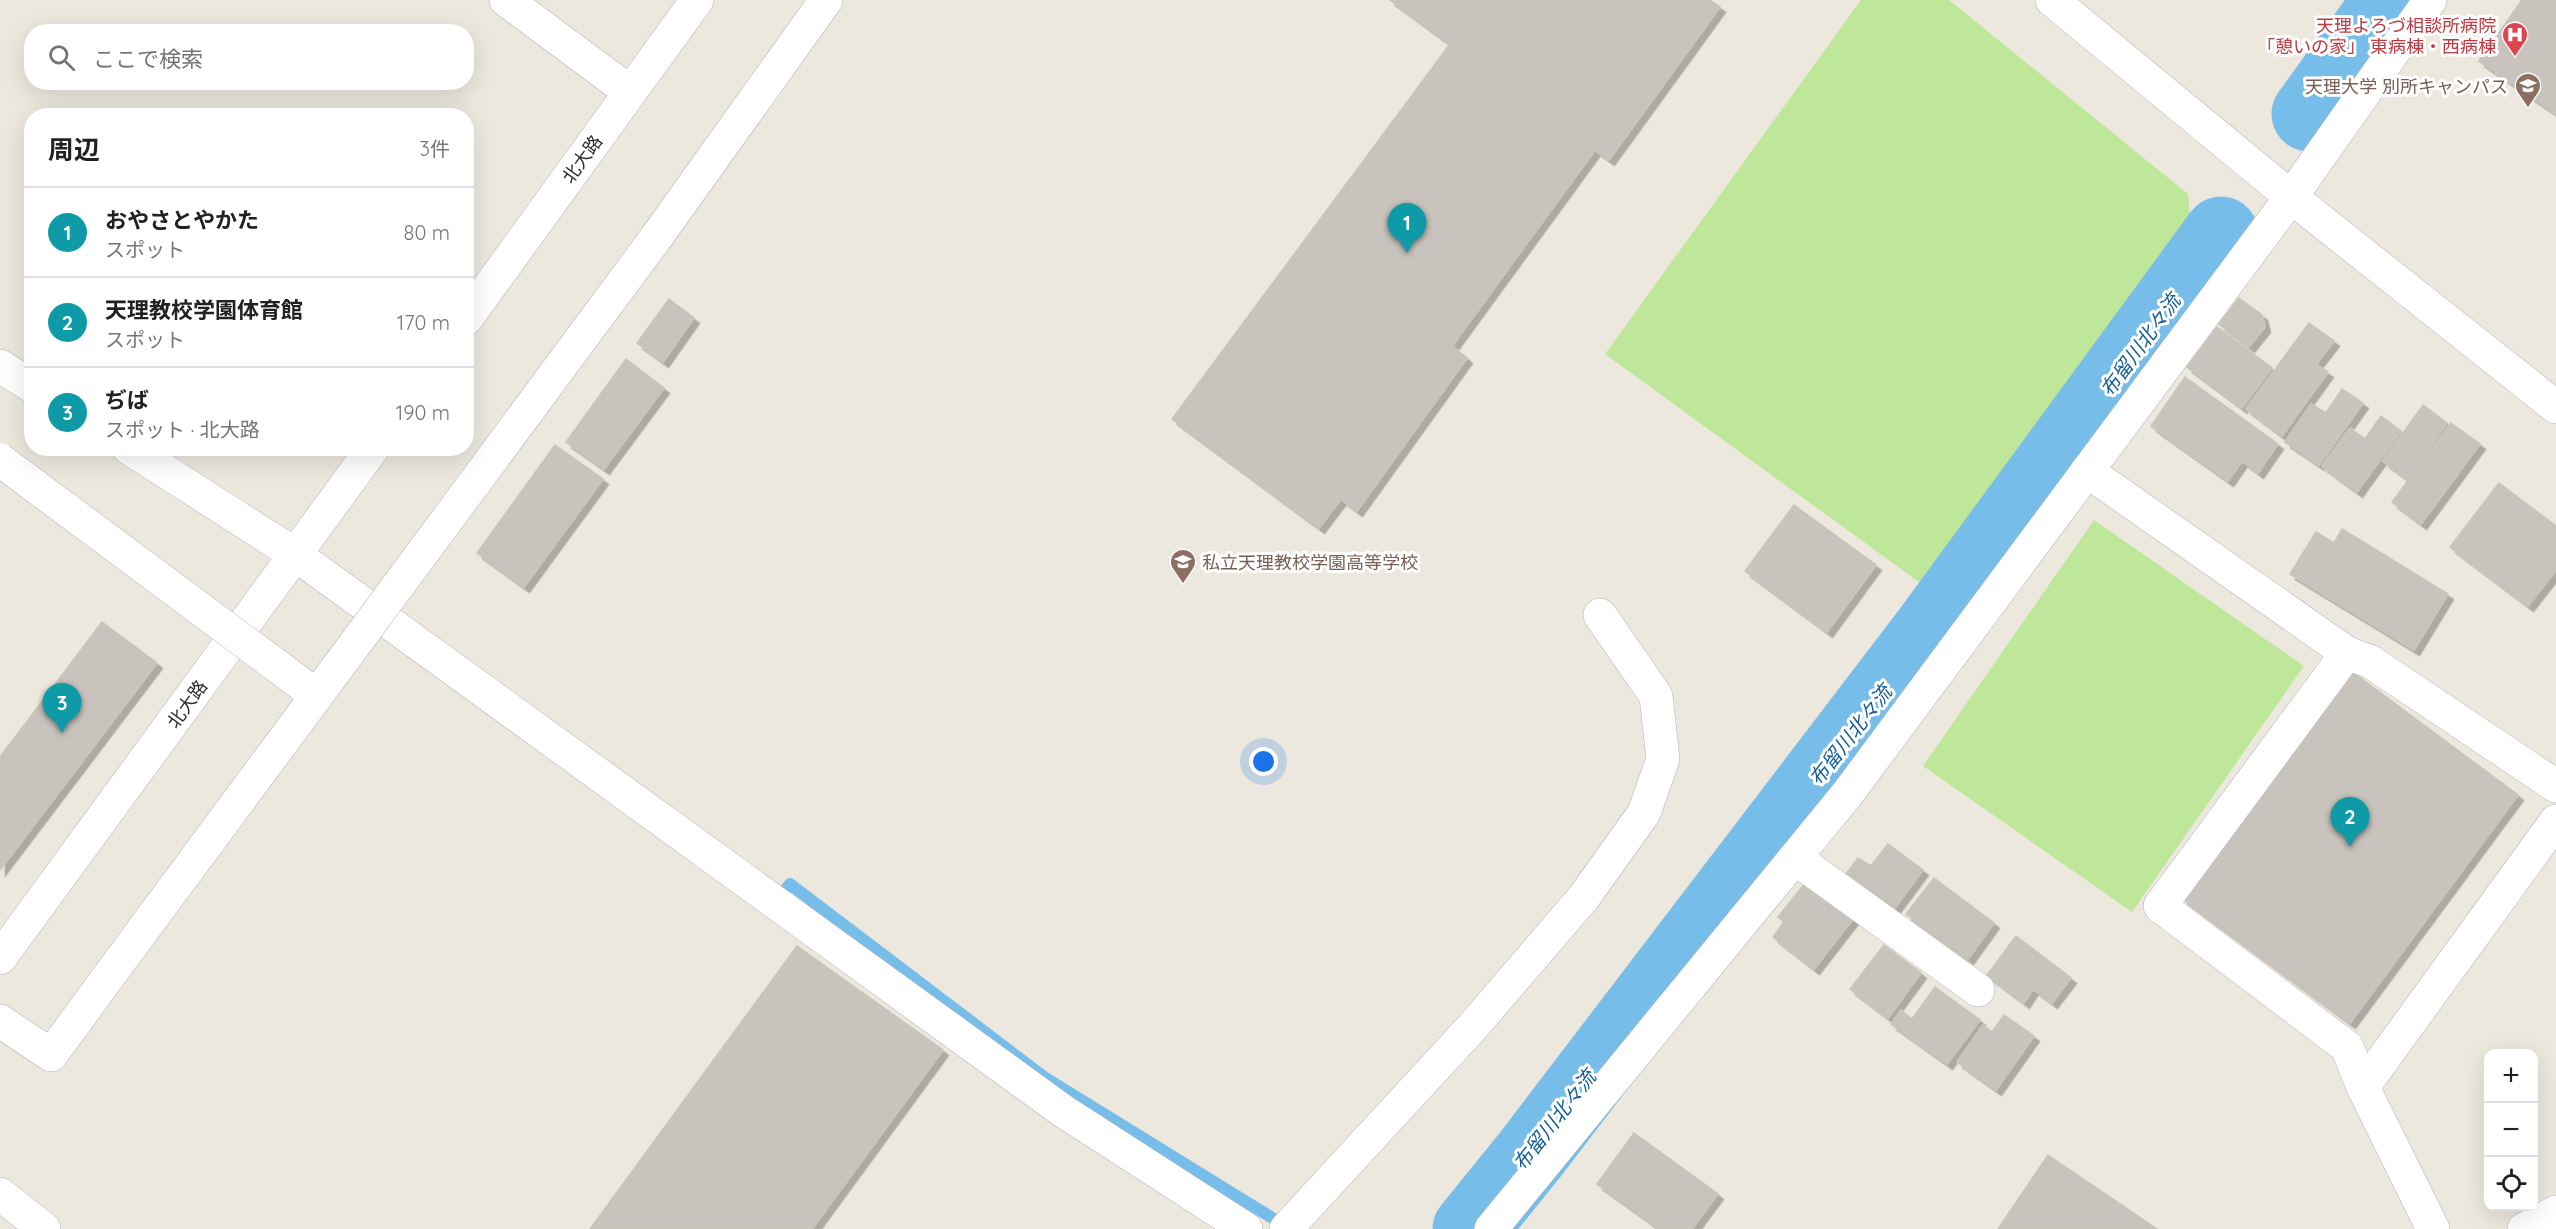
<!DOCTYPE html>
<html lang="ja">
<meta charset="utf-8">
<style>
body{margin:0;font-family:Quicksand,"Noto Sans JP",sans-serif;background:#f2f2f2;color:#202124}
.controls{position:absolute;right:18px;bottom:18px;display:grid;overflow:hidden;border-radius:12px;box-shadow:0 6px 24px #0002}
.controls button{width:54px;height:54px;display:grid;place-items:center;padding:0;border:0;border-bottom:2px solid #e0e0e0;background:#fff;color:#202124;font:30px sans-serif}
.you{position:absolute;left:1264px;top:762px;width:21px;height:21px;margin:-15px;border:4px solid #fff;border-radius:50%;background:#1a73e8;box-shadow:0 0 0 9px #1a73e833}
.badge{display:grid;place-items:center;width:39px;height:39px;border-radius:50%;background:#4654f1;color:#fff;font-size:20px;font-weight:700}
.pin{position:absolute;translate:-50% -50px;filter:drop-shadow(0 2px 3px #0008)}
.pin::after{content:'';position:absolute;top:32px;width:21px;height:18px;background:inherit;clip-path:polygon(0 0,100% 0,50% 100%)}
.list{margin:0;padding:0;list-style:none}
h2{display:flex;justify-content:space-between;align-items:center;height:78px;margin:0;padding:0 24px;font-size:26px}
h2 small{font-size:20px;font-weight:400;color:#757577}
.list li{display:grid;grid-template-columns:39px 1fr auto;gap:18px;align-items:center;box-sizing:border-box;height:90px;padding:0 24px;border-top:2px solid #e0e0e0}
.list b{display:block;font-size:22px;white-space:nowrap}
.list p{margin:0;font-size:20px;white-space:nowrap;color:#757577}
.list em{font-size:20px;font-style:normal;color:#757577}
.icon{flex:none;width:33px;height:33px;fill:none;stroke:currentColor;stroke-width:2;stroke-linecap:round;stroke-linejoin:round}
.map{position:relative;flex:none;width:2556px;height:1229px;overflow:hidden}
.search{position:absolute;background:#fff;box-shadow:0 6px 24px #0002;left:24px;top:24px;width:450px;height:66px;display:flex;align-items:center;gap:15px;box-sizing:border-box;padding:0 21px;border-radius:24px;color:#757577;font-size:22px}
.panel{position:absolute;background:#fff;box-shadow:0 6px 24px #0002;left:24px;top:108px;width:450px;height:348px;border-radius:24px}
.map>svg:first-child{display:block}
.pitch{fill:#bee79a}
.lines{fill:none;stroke-linecap:round;stroke-linejoin:round}
.stream{stroke:#76bee9;stroke-width:12}
.river{stroke:#76bee9;stroke-width:75}
.building{fill:#c8c4bd;stroke:#c8c4b8;stroke-width:1.5;filter:url(#shadow)}
.minor-casing{stroke:#b1b3be;stroke-width:34}
.minor{stroke:#fff;stroke-width:33}
.minor-bridge-casing{stroke:#b1b3be;stroke-width:34;stroke-linecap:butt}
.minor-bridge{stroke:#fff;stroke-width:33}
.labels{text-anchor:middle;dominant-baseline:central;stroke-width:6;stroke-linejoin:round;paint-order:stroke}
.health-label{font-size:18px;fill:#be3a42;stroke:#fff;text-anchor:end}
.education-label{font-size:18px;fill:#785e54;stroke:#fff;text-anchor:end}
.street-label{font-size:18px;fill:#2b2b2b;stroke:#fff}
.water-label{font-size:20px;font-style:italic;fill:#145c96;stroke:#fff}
</style>
<div class="map">
<svg width="2556" height="1229" viewBox="0 0 2556 1229">
<defs>
<filter id="shadow"><feDropShadow dx="5.5" dy="5.5" stdDeviation="0" flood-color="#0004"/></filter>
</defs>
<rect width="100%" height="100%" fill="#ece8de"/>
<g class="pitch">
<polygon points="1861,0 1949,0 2188,194 2191,231 1934,593 1605,354"/>
<polygon points="2094,520 2304,666 2132,912 1923,766"/>
</g>
<g class="lines">
<polyline class="stream" points="786,889 790,884 1044,1077 1287,1227"/>
<g class="river">
<polyline points="2309,114 2391,0"/>
<polyline points="1470,1229 1530,1155 1930,631 2221,234"/>
</g>
</g>
<g class="building">
<polygon points="1390,0 1710,0 1720,7 1609,160 1595,150 1452,346 1467,358 1357,511 1341,499 1319,528 1172,419 1450,44"/>
<polygon points="2522,0 2556,0 2556,114 2479,61"/>
<polygon points="2239,298 2262,315 2265,327 2249,347 2219,324"/>
<polygon points="669,299 694,318 663,362 637,343"/>
<polygon points="2309,323 2334,341 2316,364 2328,372 2282,436 2246,409"/>
<polygon points="2217,327 2272,368 2242,408 2187,367"/>
<polygon points="626,359 664,388 604,469 566,442"/>
<polygon points="2185,377 2278,444 2258,473 2242,461 2228,481 2151,426"/>
<polygon points="2342,389 2363,403 2319,465 2285,442 2311,404 2326,413"/>
<polygon points="2423,405 2447,423 2407,479 2383,461"/>
<polygon points="2381,416 2401,431 2357,492 2322,466 2350,428 2365,439"/>
<polygon points="2451,423 2480,444 2421,524 2392,502"/>
<polygon points="555,445 603,479 524,587 477,553"/>
<polygon points="2499,483 2556,526 2556,570 2528,606 2450,547"/>
<polygon points="1794,505 1876,565 1827,632 1745,571"/>
<polygon points="2342,529 2448,594 2414,650 2290,574 2316,532 2334,543"/>
<polygon points="102,622 157,663 0,870 0,757"/>
<polygon points="2350,670 2518,795 2350,1023 2182,898"/>
<polygon points="1888,844 1923,870 1891,913 1843,878 1858,858 1871,866"/>
<polygon points="1934,878 1994,923 1968,959 1906,914"/>
<polygon points="1805,883 1853,919 1814,969 1773,937 1784,922 1778,917"/>
<polygon points="2016,936 2071,978 2052,1003 2033,989 2024,1003 1987,975"/>
<polygon points="1884,945 1921,973 1888,1018 1850,989"/>
<polygon points="797,946 943,1050 812,1229 590,1229"/>
<polygon points="1935,987 1980,1020 1947,1064 1891,1024 1901,1010 1912,1019"/>
<polygon points="2004,1015 2034,1036 1996,1090 1957,1062 1983,1025 1992,1032"/>
<polygon points="1634,1133 1718,1194 1692,1229 1660,1229 1597,1184"/>
<polygon points="2048,1155 2157,1229 1998,1229"/>
</g>
<g class="lines">
<defs>
<g id="minor">
<polyline points="506,0 630,92"/>
<polyline points="2052,0 2291,197 2556,407"/>
<polyline points="658,235 826,0"/>
<polyline points="466,319 697,0"/>
<polyline points="0,366 32,386"/>
<polyline points="129,448 296,555 1063,1111 1246,1229"/>
<polyline points="2087,471 2347,653 2160,906 2347,1047 2363,1087 2433,1229"/>
<polyline points="2347,653 2371,662 2556,786"/>
<polyline points="1795,858 1978,990"/>
<polyline points="0,958 373,448"/>
<polyline points="0,1021 51,1055 117,965"/>
<polyline points="2363,1087 2556,821"/>
<polyline points="0,1194 44,1229"/>
<polyline points="1286,1229 1475,1024 1584,897 1644,813 1663,759 1656,696 1600,615"/>
<polyline points="1491,1229 1848,793 2291,197 2430,0"/>
<polyline points="2524,1229 2556,1212"/>
</g>
</defs>
<use href="#minor" class="minor-casing"/>
<use href="#minor" class="minor"/>
<defs>
<g id="minor-bridge">
<polyline points="0,460 316,695"/>
<polyline points="117,965 658,235"/>
</g>
</defs>
<use href="#minor-bridge" class="minor-bridge-casing"/>
<use href="#minor-bridge" class="minor-bridge"/>
</g>
<defs>
<symbol id="hospital-pin" viewBox="-11 -11 22 30"><path d="M0 17L-7.5 6A9.5 9.5 0 1 1 7.5 6Z" fill="#e0444e" stroke="#fff"/><path d="M-5-5h3v3.5h4V-5h3V5h-3V1.5h-4V5h-3Z" fill="#fff"/></symbol>
<symbol id="university-pin" viewBox="-11 -11 22 30"><path d="M0 17L-7.5 6A9.5 9.5 0 1 1 7.5 6Z" fill="#8d6e63" stroke="#fff"/><path d="M0-5L7-2L0 1L-7-2ZM-4 1L0 2.5L4 1V4Q0 6-4 4Z" fill="#fff"/></symbol>
<symbol id="school-pin" viewBox="-11 -11 22 30"><path d="M0 17L-7.5 6A9.5 9.5 0 1 1 7.5 6Z" fill="#8d6e63" stroke="#fff"/><path d="M0-5L7-2L0 1L-7-2ZM-4 1L0 2.5L4 1V4Q0 6-4 4Z" fill="#fff"/></symbol>
</defs>
<g fill-rule="evenodd">
<use href="#hospital-pin" x="2500" y="20" width="30" height="40"/>
<use href="#university-pin" x="2513" y="71" width="30" height="40"/>
<use href="#school-pin" x="1168" y="547" width="30" height="40"/>
</g>
<g class="labels">
<g class="health-label">
<text x="2496" y="25">天理よろづ相談所病院<tspan x="2496" dy="21">「憩いの家」 東病棟・西病棟</tspan></text>
</g>
<g class="education-label">
<text x="2508" y="86">天理大学 別所キャンパス</text>
<text x="1202" y="562" text-anchor="start">私立天理教校学園高等学校</text>
</g>
<g class="street-label">
<text transform="translate(582 159) rotate(-54)">北大路</text>
<text transform="translate(187 704) rotate(-54)">北大路</text>
</g>
<g class="water-label">
<text transform="translate(2140 345) rotate(-54)">布留川北々流</text>
<text transform="translate(1850 735) rotate(-52)">布留川北々流</text>
<text transform="translate(1554 1120) rotate(-52)">布留川北々流</text>
</g>
</g>
</svg>
<div class="controls">
<button>+</button>
<button>−</button>
<button><svg class="icon" aria-label="locate" viewBox="0 0 24 24"><circle cx="12" cy="12" r="6"/><path d="M12 2v4M12 18v4M2 12h4M18 12h4"/></svg></button>
</div>
<div class="you"></div>
<div class="pin badge" style="left:1407px;top:253px;background:#0f9aa8">1</div>
<div class="pin badge" style="left:2350px;top:847px;background:#0f9aa8">2</div>
<div class="pin badge" style="left:62px;top:733px;background:#0f9aa8">3</div>
<div class="search"><svg class="icon" aria-label="search" viewBox="0 0 24 24"><circle cx="10" cy="10" r="6"/><path d="M15 15l6 6"/></svg>ここで検索</div>
<section class="panel">
<h2>周辺<small>3件</small></h2>
<ul class="list">
<li><span class="badge" style="background:#0f9aa8">1</span><div><b>おやさとやかた</b><p>スポット</p></div><em>80 m</em></li>
<li><span class="badge" style="background:#0f9aa8">2</span><div><b>天理教校学園体育館</b><p>スポット</p></div><em>170 m</em></li>
<li><span class="badge" style="background:#0f9aa8">3</span><div><b>ぢば</b><p>スポット · 北大路</p></div><em>190 m</em></li>
</ul>
</section>
</div>
